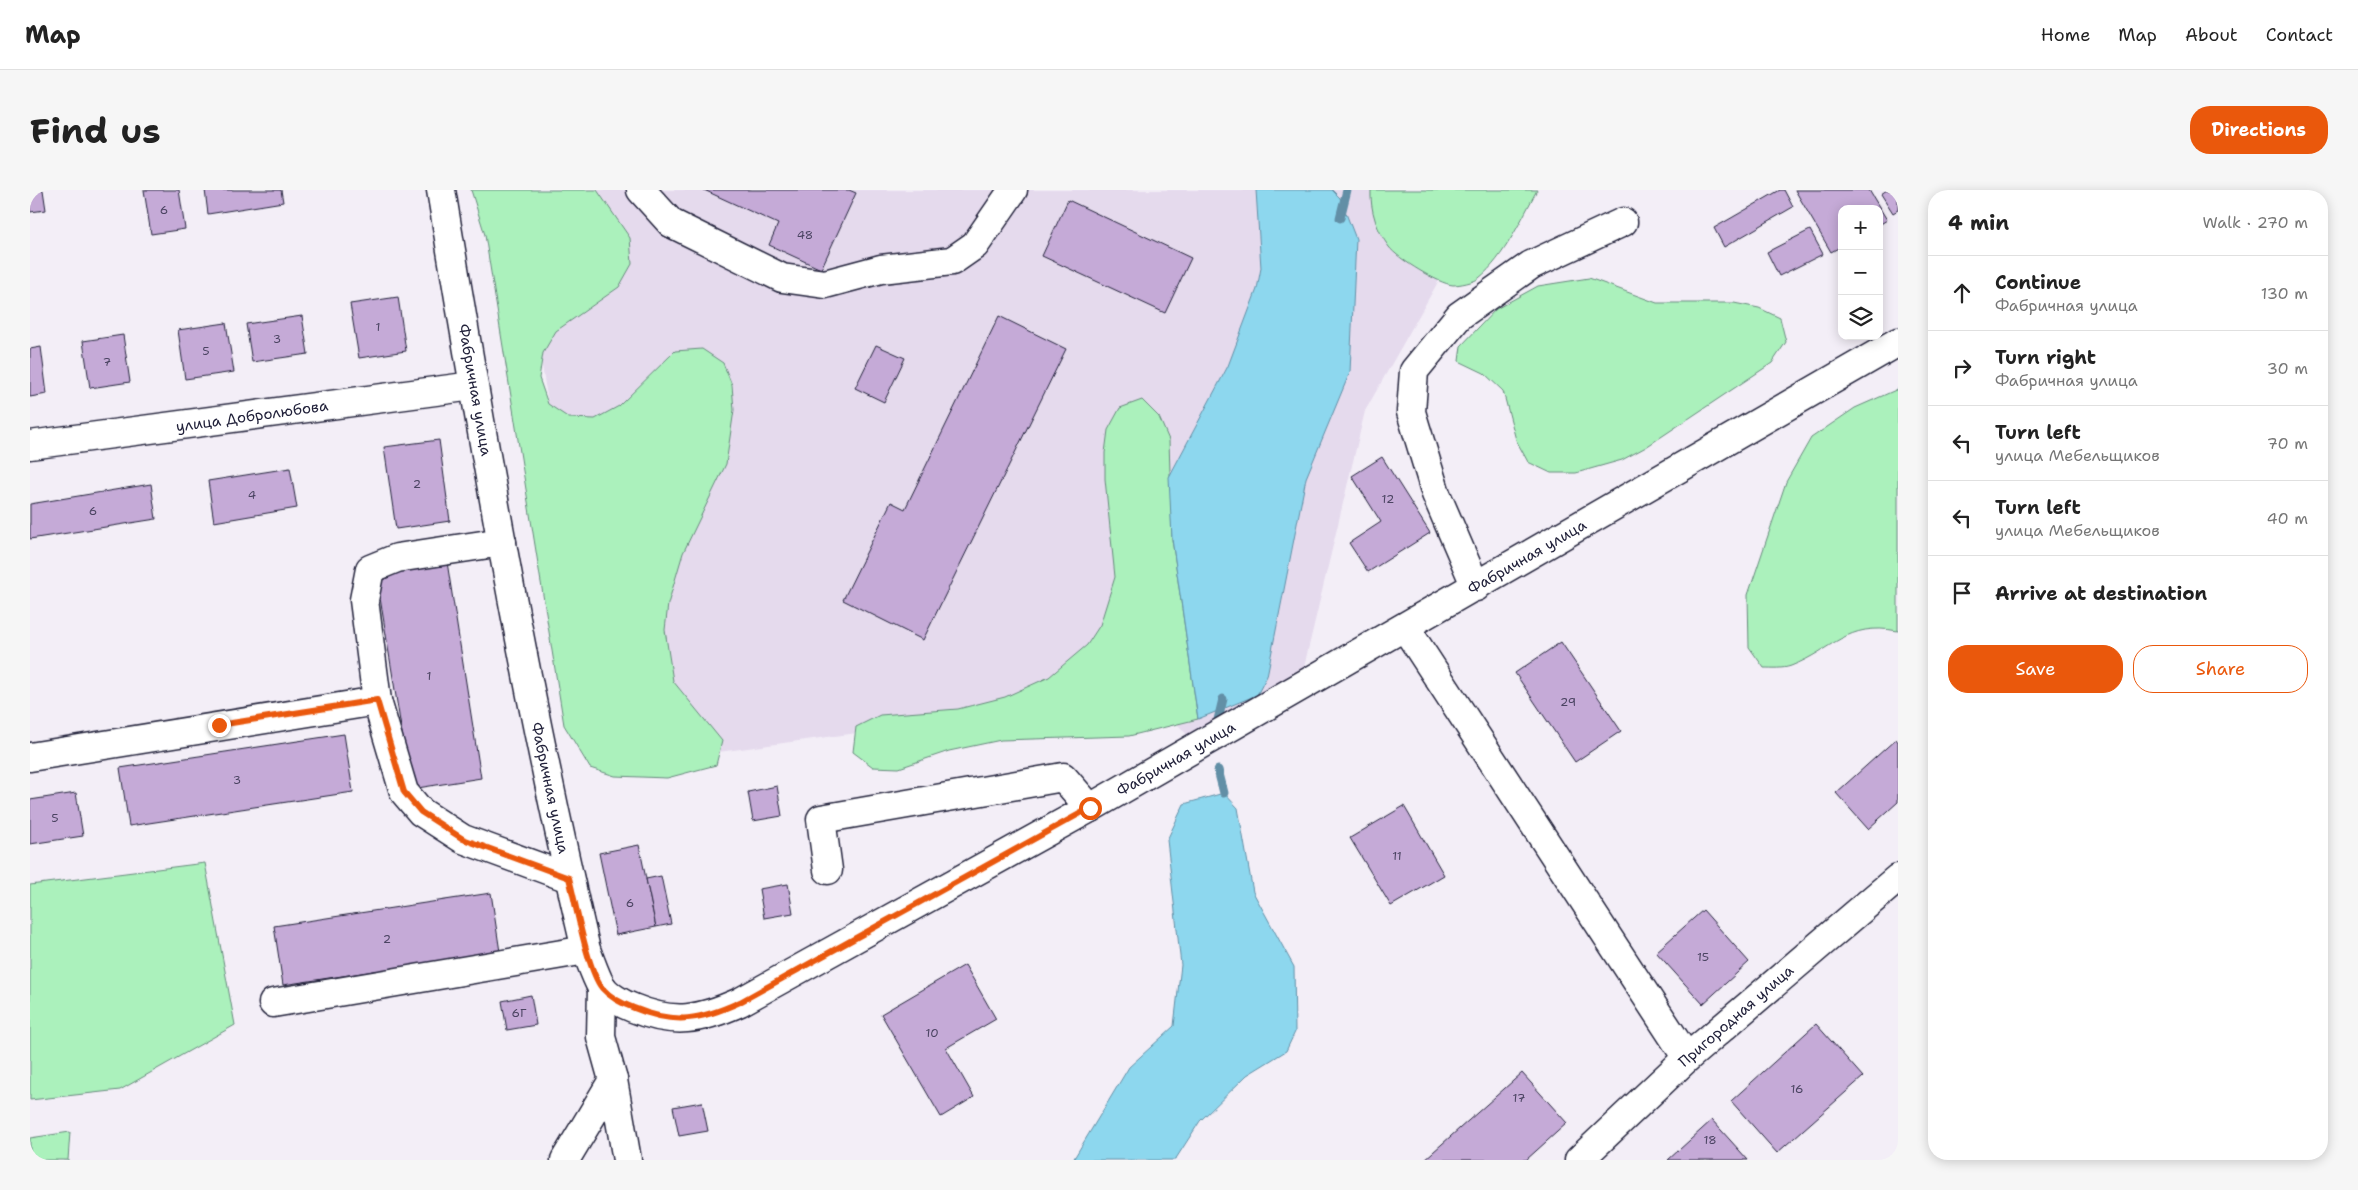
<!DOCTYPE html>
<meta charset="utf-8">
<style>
body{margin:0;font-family:"Shantell Sans",sans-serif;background:#f6f6f6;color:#222}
.controls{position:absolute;right:15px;top:15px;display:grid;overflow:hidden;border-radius:10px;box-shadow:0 2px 12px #0003}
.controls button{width:45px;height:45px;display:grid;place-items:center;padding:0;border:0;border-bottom:1px solid #e0e0e0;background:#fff;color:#222;font:25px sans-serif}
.stop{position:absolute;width:15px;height:15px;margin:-11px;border:4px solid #ea580c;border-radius:50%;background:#fff}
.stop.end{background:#ea580c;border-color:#fff;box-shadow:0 1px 5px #0008}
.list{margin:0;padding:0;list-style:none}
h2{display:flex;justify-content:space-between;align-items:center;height:65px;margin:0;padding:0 20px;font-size:21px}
h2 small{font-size:16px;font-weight:400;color:#767676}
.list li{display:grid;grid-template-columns:32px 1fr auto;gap:15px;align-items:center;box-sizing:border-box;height:75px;padding:0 20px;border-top:1px solid #e0e0e0}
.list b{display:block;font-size:19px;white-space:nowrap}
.list p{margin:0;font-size:16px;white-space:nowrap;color:#767676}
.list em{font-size:16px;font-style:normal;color:#767676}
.actions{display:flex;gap:10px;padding:15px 20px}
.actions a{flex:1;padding:11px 0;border:1px solid #ea580c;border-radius:20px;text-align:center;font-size:18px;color:#ea580c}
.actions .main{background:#ea580c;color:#fff}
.icon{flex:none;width:28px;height:28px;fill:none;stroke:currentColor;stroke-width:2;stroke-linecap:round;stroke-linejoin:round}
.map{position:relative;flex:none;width:1868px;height:970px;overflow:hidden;border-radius:20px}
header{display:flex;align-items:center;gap:30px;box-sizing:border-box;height:70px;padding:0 25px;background:#fff;border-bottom:1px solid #e0e0e0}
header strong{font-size:24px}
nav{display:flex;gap:28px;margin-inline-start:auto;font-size:18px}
.intro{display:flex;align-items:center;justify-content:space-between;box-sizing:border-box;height:120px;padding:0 30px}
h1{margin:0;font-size:35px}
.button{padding:12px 22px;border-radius:20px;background:#ea580c;color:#fff;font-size:18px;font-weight:700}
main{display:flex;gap:30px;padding:0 30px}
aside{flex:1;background:#fff;border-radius:20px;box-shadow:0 2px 12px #0003}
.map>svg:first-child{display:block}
.built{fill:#e5daed}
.green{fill:#abf1bc;stroke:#668a7c}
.water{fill:#8dd7ee;stroke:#628fa6}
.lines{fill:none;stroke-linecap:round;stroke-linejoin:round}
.stream{stroke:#628fa6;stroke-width:9}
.building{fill:#c5aad7;stroke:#22223b}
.minor-casing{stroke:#22223b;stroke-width:31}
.minor{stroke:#fff;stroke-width:28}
.route{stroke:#ea580c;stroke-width:6}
.labels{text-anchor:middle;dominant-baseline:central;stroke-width:4;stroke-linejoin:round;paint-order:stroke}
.number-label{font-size:12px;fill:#4b4462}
.street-label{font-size:15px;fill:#22223b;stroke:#fff}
</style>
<header>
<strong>Map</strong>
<nav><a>Home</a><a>Map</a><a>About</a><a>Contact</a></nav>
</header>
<div class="intro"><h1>Find us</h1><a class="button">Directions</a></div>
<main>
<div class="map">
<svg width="1868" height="970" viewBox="0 0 1868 970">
<rect width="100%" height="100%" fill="#f3eef7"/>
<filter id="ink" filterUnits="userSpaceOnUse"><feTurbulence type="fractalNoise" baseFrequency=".02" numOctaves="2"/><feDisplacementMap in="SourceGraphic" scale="10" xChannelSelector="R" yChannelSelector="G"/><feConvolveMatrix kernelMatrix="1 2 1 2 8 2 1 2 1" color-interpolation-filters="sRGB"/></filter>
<g filter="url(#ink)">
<polygon class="built" points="483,0 1399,0 1421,69 1335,221 1273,481 1158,546 1120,503 578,577"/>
<g class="green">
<polygon points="441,0 567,0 600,48 602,74 589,97 526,141 513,163 509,188 518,214 539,228 565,229 589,216 645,161 672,159 693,173 702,195 704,220 696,274 653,363 638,414 635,440 643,491 692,551 686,575 637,588 585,586 560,578 534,535 455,45"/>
<path d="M1341,0H1507C1492,28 1474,68 1449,88C1445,92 1429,95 1423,95C1409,94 1368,69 1359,57C1347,41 1340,20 1341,0Z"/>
<polygon points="1559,88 1627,113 1704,113 1729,118 1750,128 1756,152 1742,173 1616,257 1592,270 1546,283 1521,283 1498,272 1486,250 1473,201 1454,183 1429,171 1431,156 1466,119 1508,96"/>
<path d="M1868,199V441C1816,431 1803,460 1761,476C1753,479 1742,478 1734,478L1719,457L1718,405L1756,292L1781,248L1825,218Z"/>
<polygon points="1112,210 1129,227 1139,250 1142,349 1168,529 1099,546 971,550 919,561 869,578 843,577 823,562 826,537 850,525 928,519 975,507 1019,487 1057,455 1070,435 1085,387 1075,289 1075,263 1078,240 1090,218"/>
<polygon points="175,673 205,835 90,900 0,910 0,695"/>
<polygon points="40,942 38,970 0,970 0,948"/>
</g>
<g class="water">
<polygon points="1226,0 1302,0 1310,8 1326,49 1320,182 1276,288 1237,486 1227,505 1168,529 1142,349 1139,287 1198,176 1227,99 1231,78"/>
<polygon points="1194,603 1208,618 1223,702 1264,777 1265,842 1256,861 1217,885 1170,931 1145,970 1043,970 1099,877 1144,836 1151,775 1137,650 1154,614"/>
</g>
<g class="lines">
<g class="stream">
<polyline points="1310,28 1317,0"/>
<polyline points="1186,538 1193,509"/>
<polyline points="1188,580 1194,603"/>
</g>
</g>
<g class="building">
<polygon points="0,0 13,0 16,20 0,22"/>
<polygon points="114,0 149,0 155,39 121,44"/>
<polygon points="175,0 251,0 253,12 178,24"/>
<polygon points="674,0 819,0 826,3 791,79 739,55 748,34"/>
<polygon points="1750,0 1754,0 1763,17 1694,57 1684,38"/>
<polygon points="1765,0 1839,0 1857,30 1849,35 1849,19 1812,19 1812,56 1801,62"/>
<polygon points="1857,0 1868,0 1868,20 1863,23 1851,4"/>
<polygon points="1038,10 1161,68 1135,123 1012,66"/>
<polygon points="1780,40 1793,64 1749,86 1737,62"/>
<polygon points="368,107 376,161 329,168 320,114"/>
<polygon points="272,126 278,164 222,172 216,134"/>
<polygon points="969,126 1036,159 893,450 813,410 861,312 875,319"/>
<polygon points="196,133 204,182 155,189 148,140"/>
<polygon points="93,145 100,192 60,198 53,151"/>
<polygon points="846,155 875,168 854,212 825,198"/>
<polygon points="11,157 17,204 0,207 0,159"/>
<polygon points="409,250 420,331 366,339 354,257"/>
<polygon points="1352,267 1400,343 1338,382 1319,353 1351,332 1322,286"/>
<polygon points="260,278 267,318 184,332 178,291"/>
<polygon points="121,294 126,329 0,349 0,314"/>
<polygon points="417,372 451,588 381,599 346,383"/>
<polygon points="1531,452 1591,541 1545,572 1485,483"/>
<polygon points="314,544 323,602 99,636 90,578"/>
<polygon points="1866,549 1868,552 1868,612 1838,639 1806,603"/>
<polygon points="747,596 752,626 723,631 718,602"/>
<polygon points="46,603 53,646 0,654 0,610"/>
<polygon points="1374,616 1414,685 1361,716 1320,648"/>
<polygon points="609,655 626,737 586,745 569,663"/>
<polygon points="631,686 641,734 626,737 616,689"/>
<polygon points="758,694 763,723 734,728 729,699"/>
<polygon points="461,703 470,762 253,795 244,736"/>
<polygon points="1673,720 1719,772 1673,814 1626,762"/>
<polygon points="935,775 966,829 916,858 944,907 911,927 851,824"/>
<polygon points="501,805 506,835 477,840 472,811"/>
<polygon points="1786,834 1833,887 1747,963 1701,911"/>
<polygon points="1492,883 1537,933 1496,970 1394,970"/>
<polygon points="672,912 678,941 649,946 643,917"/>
<polygon points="1682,930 1718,970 1638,970"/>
</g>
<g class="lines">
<defs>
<g id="minor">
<path d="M411,0C453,255 497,509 556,760C561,772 565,785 571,796C577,805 592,814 603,818C644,835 670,830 710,812L1060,618L1868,152"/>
<polyline points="611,0 641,33 752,88 795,94 851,79 922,71 945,55 983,0"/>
<polyline points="0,255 443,196"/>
<polyline points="472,352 367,368 340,379 334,410 347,511 374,602 391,622 433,649 539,688"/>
<polyline points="1446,397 1406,304 1381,222 1384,181 1429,126 1501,75 1593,32"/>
<polyline points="1375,437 1657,868"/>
<polyline points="0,567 347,511"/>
<polyline points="798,680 791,629 1033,587 1060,618"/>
<polyline points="243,813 556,760"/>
<polyline points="583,890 597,970"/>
<polyline points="535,970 583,890 571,847 572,797"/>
<polyline points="1549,970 1657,868 1868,688"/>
</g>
</defs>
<use href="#minor" class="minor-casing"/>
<use href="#minor" class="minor"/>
</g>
</g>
<g class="lines" filter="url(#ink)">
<path class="route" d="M189,535L347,510L374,602L391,622L433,649L539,688C546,714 557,779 572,798C580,807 593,814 604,818C645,835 671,830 710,812L1060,618"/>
</g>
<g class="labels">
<g class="number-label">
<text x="134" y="20">6</text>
<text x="775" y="45">48</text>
<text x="348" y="137">1</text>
<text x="247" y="149">3</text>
<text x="176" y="161">5</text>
<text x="77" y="172">7</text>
<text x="387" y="294">2</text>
<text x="222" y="305">4</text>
<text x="1358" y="309">12</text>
<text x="63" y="321">6</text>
<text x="399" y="486">1</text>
<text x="1538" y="512">29</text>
<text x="207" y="590">3</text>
<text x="25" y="628">5</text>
<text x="1367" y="666">11</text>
<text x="600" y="713">6</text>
<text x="357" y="749">2</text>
<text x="1673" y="767">15</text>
<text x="489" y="823">6Г</text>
<text x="902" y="843">10</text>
<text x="1767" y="899">16</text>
<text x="1489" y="908">17</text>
<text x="1680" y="950">18</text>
</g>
<g class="street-label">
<text transform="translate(445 200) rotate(80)">Фабричная улица</text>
<text transform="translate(222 226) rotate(-8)">улица Добролюбова</text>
<text transform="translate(1497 367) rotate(-30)">Фабричная улица</text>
<text transform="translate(1146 569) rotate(-30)">Фабричная улица</text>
<text transform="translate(520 598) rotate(78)">Фабричная улица</text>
<text transform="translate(1706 826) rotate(-41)">Пригородная улица</text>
</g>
</g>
</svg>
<div class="controls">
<button>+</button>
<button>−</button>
<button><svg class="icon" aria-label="layers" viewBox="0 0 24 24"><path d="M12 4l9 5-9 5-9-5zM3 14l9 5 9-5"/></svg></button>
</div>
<div class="stop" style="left:1060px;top:618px"></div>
<div class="stop end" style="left:189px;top:535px"></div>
</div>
<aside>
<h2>4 min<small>Walk · 270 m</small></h2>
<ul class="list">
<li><svg class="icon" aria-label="ahead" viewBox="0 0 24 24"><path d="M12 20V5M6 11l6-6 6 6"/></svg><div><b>Continue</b><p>Фабричная улица</p></div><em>130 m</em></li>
<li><svg class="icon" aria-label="right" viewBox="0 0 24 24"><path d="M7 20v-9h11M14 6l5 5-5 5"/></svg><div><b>Turn right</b><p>Фабричная улица</p></div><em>30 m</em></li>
<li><svg class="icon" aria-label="left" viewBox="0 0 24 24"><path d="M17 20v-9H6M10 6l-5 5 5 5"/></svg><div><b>Turn left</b><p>улица Мебельщиков</p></div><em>70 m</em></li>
<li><svg class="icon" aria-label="left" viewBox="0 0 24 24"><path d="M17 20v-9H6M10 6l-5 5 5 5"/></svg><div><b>Turn left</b><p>улица Мебельщиков</p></div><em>40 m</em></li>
<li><svg class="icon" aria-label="arrive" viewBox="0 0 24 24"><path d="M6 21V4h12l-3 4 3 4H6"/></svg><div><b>Arrive at destination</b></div></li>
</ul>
<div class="actions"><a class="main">Save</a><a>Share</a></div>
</aside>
</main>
